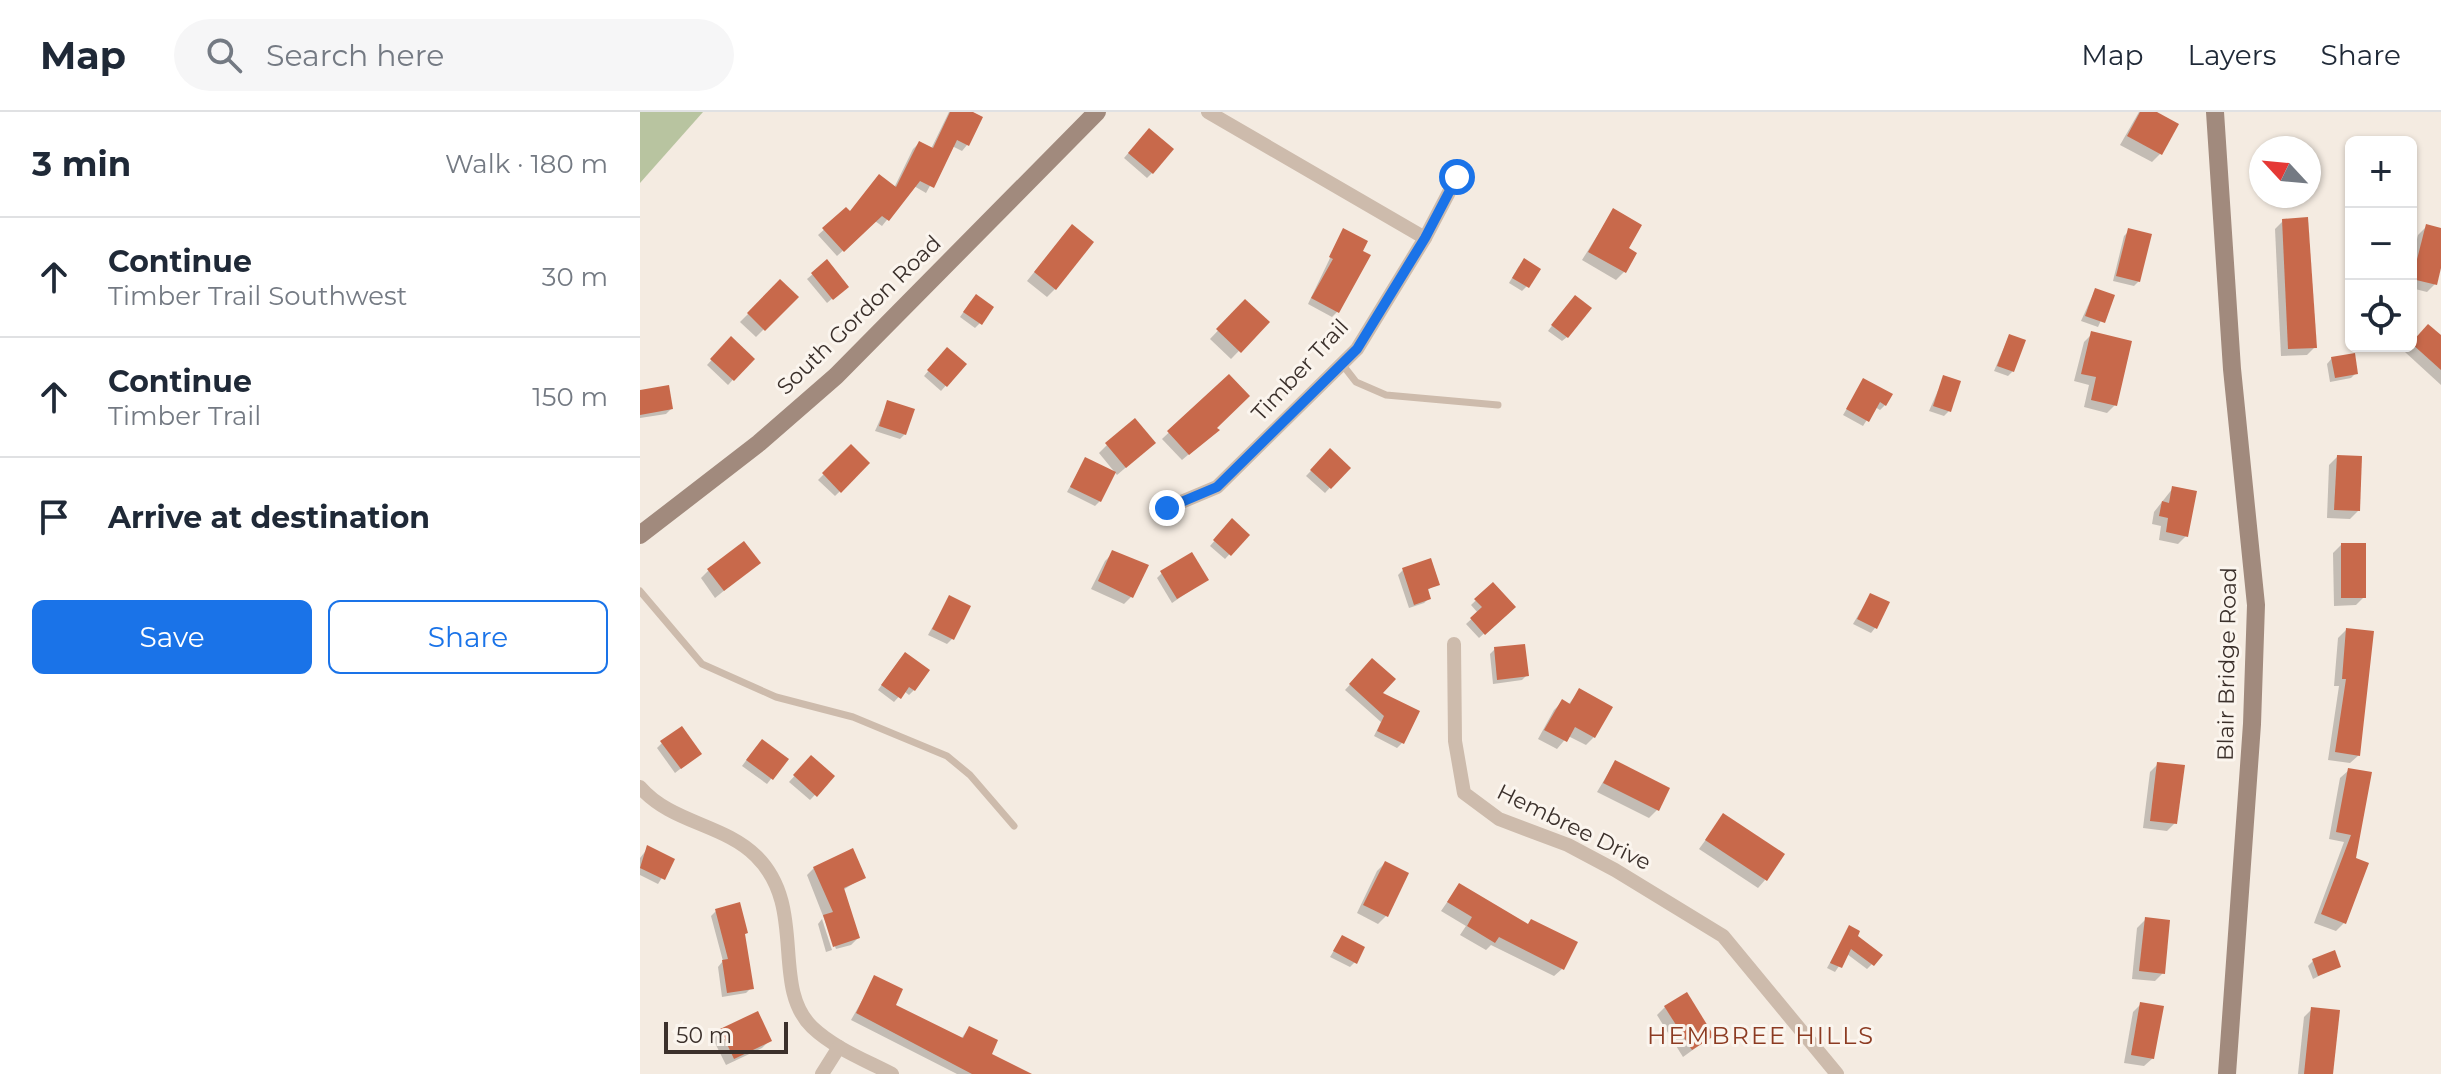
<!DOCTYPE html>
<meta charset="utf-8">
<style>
body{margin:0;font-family:Montserrat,sans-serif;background:#f6f6f7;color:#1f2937}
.controls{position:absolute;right:24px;top:24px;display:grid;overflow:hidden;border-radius:12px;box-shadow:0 2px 6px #0004}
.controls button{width:72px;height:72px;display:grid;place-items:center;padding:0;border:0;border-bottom:2px solid #e0e1e3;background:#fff;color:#1f2937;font:40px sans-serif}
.compass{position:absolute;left:1609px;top:24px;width:72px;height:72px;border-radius:50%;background:#fff;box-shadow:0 2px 6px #0004;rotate:296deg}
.scale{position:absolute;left:24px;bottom:20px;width:124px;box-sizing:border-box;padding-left:8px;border:4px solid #3b302b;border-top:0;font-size:22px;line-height:28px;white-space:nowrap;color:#3b302b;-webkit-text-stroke:6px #fbf5ee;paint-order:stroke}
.stop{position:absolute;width:24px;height:24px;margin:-18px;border:6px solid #1a73e8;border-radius:50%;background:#fff}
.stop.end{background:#1a73e8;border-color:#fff;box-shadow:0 2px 8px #0008}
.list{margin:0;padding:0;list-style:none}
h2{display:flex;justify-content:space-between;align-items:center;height:104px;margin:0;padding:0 32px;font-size:34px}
h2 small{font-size:26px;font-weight:400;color:#747a83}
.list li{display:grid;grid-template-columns:52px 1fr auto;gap:24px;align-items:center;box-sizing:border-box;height:120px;padding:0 32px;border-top:2px solid #e0e1e3}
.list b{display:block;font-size:30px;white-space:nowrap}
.list p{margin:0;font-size:26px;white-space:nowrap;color:#747a83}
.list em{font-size:26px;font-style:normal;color:#747a83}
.actions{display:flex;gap:16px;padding:24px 32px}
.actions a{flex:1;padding:18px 0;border:2px solid #1a73e8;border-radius:12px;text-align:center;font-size:28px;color:#1a73e8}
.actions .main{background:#1a73e8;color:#fff}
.icon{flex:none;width:44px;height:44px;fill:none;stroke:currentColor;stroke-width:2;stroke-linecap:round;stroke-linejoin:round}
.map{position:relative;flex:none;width:1801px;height:962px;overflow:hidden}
header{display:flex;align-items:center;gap:48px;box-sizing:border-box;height:112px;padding:0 40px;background:#fff;border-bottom:2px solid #e0e1e3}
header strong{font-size:38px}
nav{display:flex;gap:44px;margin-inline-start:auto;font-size:28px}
.search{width:560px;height:72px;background:#f6f6f7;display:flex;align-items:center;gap:20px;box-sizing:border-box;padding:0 28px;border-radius:44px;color:#747a83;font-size:30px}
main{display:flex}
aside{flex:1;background:#fff}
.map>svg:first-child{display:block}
.green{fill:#b8c4a0}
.shadow{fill:#0003}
.building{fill:#c8694b}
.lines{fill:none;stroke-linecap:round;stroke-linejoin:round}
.lane{stroke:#cdbbac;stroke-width:7}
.street{stroke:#cdbbac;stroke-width:14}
.secondary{stroke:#a18a7d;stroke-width:18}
.route{stroke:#1a73e8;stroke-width:10}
.labels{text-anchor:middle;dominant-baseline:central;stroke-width:6;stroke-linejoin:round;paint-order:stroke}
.street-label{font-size:22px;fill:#3b302b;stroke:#fbf5ee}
.neighbourhood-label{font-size:24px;letter-spacing:2px;fill:#8c3b22;stroke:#fbf5ee}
</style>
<header>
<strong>Map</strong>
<div class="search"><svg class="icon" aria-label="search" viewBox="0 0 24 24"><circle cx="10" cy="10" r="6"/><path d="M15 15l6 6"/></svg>Search here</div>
<nav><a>Map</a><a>Layers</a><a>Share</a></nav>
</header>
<main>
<aside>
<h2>3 min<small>Walk · 180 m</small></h2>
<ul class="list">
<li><svg class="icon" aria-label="ahead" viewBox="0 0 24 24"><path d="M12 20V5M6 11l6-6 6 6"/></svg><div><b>Continue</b><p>Timber Trail Southwest</p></div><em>30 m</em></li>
<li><svg class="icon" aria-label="ahead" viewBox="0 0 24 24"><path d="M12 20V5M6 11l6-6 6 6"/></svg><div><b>Continue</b><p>Timber Trail</p></div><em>150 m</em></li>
<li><svg class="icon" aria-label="arrive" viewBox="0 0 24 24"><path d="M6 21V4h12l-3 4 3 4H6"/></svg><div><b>Arrive at destination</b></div></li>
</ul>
<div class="actions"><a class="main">Save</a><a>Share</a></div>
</aside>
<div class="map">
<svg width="1801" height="962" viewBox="0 0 1801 962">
<rect width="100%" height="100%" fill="#f4ebe1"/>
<polygon class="green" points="0,0 63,0 0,71"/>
<g class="shadow">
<polygon points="309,0 328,0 327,33 322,39 312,34 286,81 274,74 242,114 235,109 197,144 178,123 206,98 209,101 254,76 273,37 279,31 291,37"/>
<polygon points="1499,0 1513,0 1520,42 1512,50 1480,33"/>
<polygon points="504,23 512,61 507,66 484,46"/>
<polygon points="1645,32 1665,33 1665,36 1641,36"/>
<polygon points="973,99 986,137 984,160 976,168 942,148"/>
<polygon points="1643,109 1675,235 1667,243 1641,244 1635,117"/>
<polygon points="1786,115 1801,118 1801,148 1795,172 1787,180 1771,176 1771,152 1778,123"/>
<polygon points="703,119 697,200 692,205 668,192"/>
<polygon points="1489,119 1499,169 1494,174 1473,169 1484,124"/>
<polygon points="424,123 415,177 407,185 387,169"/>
<polygon points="187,150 201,179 187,191 167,167"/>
<polygon points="879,154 887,174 882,179 869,171"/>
<polygon points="140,170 156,185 116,225 100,210"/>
<polygon points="1455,178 1472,184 1458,215 1441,209"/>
<polygon points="331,189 340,211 335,216 320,205"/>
<polygon points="605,190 627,210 591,247 570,227"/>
<polygon points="930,190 927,225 922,229 908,219"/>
<polygon points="1789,215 1801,226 1801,273 1765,240"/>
<polygon points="1452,222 1475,293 1467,301 1444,295 1449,273 1434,269 1444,230"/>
<polygon points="1369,224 1373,259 1368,264 1354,259"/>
<polygon points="91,227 112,247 88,273 67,253"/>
<polygon points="307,237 324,253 301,279 284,264"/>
<polygon points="1692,246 1716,261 1711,266 1690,270 1687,252"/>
<polygon points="588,265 570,324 542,348 522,327"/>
<polygon points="1304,265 1309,299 1304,304 1289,299"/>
<polygon points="1224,268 1245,293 1240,298 1235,295 1223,314 1203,303"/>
<polygon points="0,280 31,297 26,302 0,306"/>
<polygon points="248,290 265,322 260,327 235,319"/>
<polygon points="467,333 505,339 477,363 459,341"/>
<polygon points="211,335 228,352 195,384 178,368"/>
<polygon points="690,339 708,356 685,381 666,364"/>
<polygon points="1697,345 1718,399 1710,407 1687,406 1689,353"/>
<polygon points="445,347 460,389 455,394 427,380"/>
<polygon points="1533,376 1546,424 1538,432 1519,428 1521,414 1512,412 1514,400"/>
<polygon points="592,409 607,423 585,447 570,434"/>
<polygon points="1701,433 1724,485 1716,493 1694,494 1693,441"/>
<polygon points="473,441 492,484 484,492 451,477 465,449"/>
<polygon points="118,451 75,486 61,466 69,458"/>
<polygon points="763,458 797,472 786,479 789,486 784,491 769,496 758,463"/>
<polygon points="522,461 566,468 532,491 517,466"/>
<polygon points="853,472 873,495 839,526 826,512 838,501 831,493"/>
<polygon points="1230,483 1235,516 1231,521 1213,512"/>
<polygon points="309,486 312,527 307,532 288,523"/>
<polygon points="1706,518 1719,643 1710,651 1688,648 1699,574 1694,574 1698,526"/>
<polygon points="855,537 887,563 882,568 853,572 850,542"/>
<polygon points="260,547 274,578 269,583 264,579 254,590 238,578"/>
<polygon points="732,549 740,581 762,631 757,636 734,624 741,610 705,578"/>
<polygon points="939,579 954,625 946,633 928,624 917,637 898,627 914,598 922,590 928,593"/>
<polygon points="22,631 54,646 35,661 17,636"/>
<polygon points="117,634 146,648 127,672 102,654"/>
<polygon points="171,646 192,665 170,688 149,670"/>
<polygon points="975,650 1017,698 1009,706 957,680"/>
<polygon points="1518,652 1535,711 1527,719 1503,716 1510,660"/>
<polygon points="1709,658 1730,662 1704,811 1696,819 1674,811 1704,730 1689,727 1700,666"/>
<polygon points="1083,704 1125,768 1118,776 1059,737"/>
<polygon points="8,736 33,748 18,772 0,763 0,746"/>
<polygon points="745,751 746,804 738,812 717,801 737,759"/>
<polygon points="174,756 224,765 203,778 218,826 211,833 196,837 167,763"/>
<polygon points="819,773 922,857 914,864 851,833 846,838 820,823 826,814 801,799"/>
<polygon points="76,799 106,821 103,824 111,876 106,881 82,885 78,855 83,849 71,804"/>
<polygon points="182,807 192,838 186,840 178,812"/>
<polygon points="1505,808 1523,861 1515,869 1492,867 1497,816"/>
<polygon points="1209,816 1232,852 1227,857 1207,842 1195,860 1187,856"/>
<polygon points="702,825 715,850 710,855 690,845"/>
<polygon points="1673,849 1699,854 1673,867 1668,854"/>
<polygon points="235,866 253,894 321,927 329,916 349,943 386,962 317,962 211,908"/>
<polygon points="1501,892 1513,946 1504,954 1484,951 1493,900"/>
<polygon points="1025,895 1072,924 1043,945 1017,903"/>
<polygon points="1672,897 1691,962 1658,962 1664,905"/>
<polygon points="81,919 130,928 122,936 86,953 73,927"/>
</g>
<g class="building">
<polygon points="310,0 333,0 343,5 329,34 317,28 294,76 280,69 249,109 242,104 204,140 182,116 206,95 210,99 239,62 256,75 279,29 293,36"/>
<polygon points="1500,0 1517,0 1539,12 1522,43 1487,24"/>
<polygon points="509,16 534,37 513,62 488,41"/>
<polygon points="973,96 1002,113 989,136 997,141 986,161 948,140"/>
<polygon points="1668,105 1677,236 1648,237 1642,107"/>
<polygon points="432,112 454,130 416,178 394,160"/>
<polygon points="1786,112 1801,116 1801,156 1797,173 1772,167"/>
<polygon points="703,116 728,129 723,139 731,143 699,201 671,186 693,147 689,145"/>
<polygon points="1488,116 1512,122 1500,170 1476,164"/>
<polygon points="884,146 901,157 889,176 872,166"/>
<polygon points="187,147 209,175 193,188 171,161"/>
<polygon points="140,167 159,185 125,219 107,201"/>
<polygon points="1455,176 1475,183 1465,211 1445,204"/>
<polygon points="336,182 354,195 342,213 323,200"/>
<polygon points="935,183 952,196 928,226 911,213"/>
<polygon points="605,187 630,210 601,241 576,217"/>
<polygon points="1788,212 1801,223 1801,258 1771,231"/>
<polygon points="1451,219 1492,229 1477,294 1451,288 1456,265 1441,262"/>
<polygon points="1369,222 1386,228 1374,260 1357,254"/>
<polygon points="91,224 115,247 94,269 70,247"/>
<polygon points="307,235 327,252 307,275 287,258"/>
<polygon points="1715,241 1718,262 1695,266 1691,245"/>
<polygon points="589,262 610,284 577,316 580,318 549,343 527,319"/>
<polygon points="1303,263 1321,269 1311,300 1293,294"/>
<polygon points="1223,266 1253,282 1246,294 1240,290 1229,310 1206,297"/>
<polygon points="29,273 33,297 0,303 0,278"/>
<polygon points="247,288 275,297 266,323 239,314"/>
<polygon points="495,306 516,331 486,356 465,331"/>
<polygon points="211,332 230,351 201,381 182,361"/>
<polygon points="690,336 711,356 691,377 670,358"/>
<polygon points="1697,343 1722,344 1720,399 1694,398"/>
<polygon points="445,345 476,360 461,390 430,375"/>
<polygon points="1532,374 1557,379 1548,425 1526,420 1528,406 1519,404 1522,389 1529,391"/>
<polygon points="592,406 610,423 591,444 573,428"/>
<polygon points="104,429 121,451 84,479 67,457"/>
<rect x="1701" y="431" width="25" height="55"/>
<polygon points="472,438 509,453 493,486 458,469"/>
<polygon points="552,440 569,468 537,487 520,459"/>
<polygon points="791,446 800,473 788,477 791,487 774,493 762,456"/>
<polygon points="853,470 876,495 845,523 830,506 842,495 834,487"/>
<polygon points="1230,481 1250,490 1237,517 1217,507"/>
<polygon points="309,483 331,494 314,528 292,517"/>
<polygon points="1706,516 1734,519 1720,644 1695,640 1706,567 1702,567"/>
<polygon points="885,532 889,564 857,568 854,535"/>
<polygon points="265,540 290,558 275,579 269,575 261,587 241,573"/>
<polygon points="732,546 756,567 743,581 780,599 764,632 737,619 744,604 709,572"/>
<polygon points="939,576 973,595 955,626 935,615 927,630 904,618 922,587 930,592"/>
<polygon points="42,614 62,642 41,657 20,629"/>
<polygon points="122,627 149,647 133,668 106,648"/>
<polygon points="171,643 195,664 177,685 153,663"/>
<polygon points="975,648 1030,676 1019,699 963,671"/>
<polygon points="1517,650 1545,653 1537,712 1510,709"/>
<polygon points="1708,656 1732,660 1716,746 1729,751 1706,812 1681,802 1711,723 1696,720"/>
<polygon points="1083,701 1145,742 1127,769 1065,728"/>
<polygon points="7,733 35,747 25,768 0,756"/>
<polygon points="213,736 226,766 204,776 220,826 193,835 183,803 193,800 173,755"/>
<polygon points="745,749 769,761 748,805 723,793"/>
<polygon points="819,771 888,812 891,807 938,830 924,858 859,825 855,831 827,814 832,805 807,790"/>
<polygon points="100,790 108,821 105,822 114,877 87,881 82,848 88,847 75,797"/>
<polygon points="1505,805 1530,808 1525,862 1499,859"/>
<polygon points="1209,813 1220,819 1218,824 1243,843 1234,854 1211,837 1202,856 1190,851"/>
<polygon points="702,823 725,835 717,852 693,839"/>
<polygon points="1695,838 1701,855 1678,864 1672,847"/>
<polygon points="234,863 263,877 256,893 323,926 329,914 358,928 352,942 392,962 332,962 216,901"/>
<polygon points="1047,880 1074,924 1052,938 1024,894"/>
<polygon points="1500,890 1524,894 1514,947 1491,943"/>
<polygon points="1671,895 1700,898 1693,962 1664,962"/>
<polygon points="118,899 132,929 94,947 80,917"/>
</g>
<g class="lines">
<g class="lane">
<polyline points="702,252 716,270 746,283 858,293"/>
<polyline points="0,479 62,552 136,585 213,605 307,644 330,663 374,714"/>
</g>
<g class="street">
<polyline points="568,0 785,126"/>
<polyline points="527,396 577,375 717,237 785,126 817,65"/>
<polyline points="814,532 815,629 824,681 859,707 928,733 975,758 1083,824 1197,962"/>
<path d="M0,675C31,711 84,712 116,744C168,795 130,874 172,915C194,936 225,948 252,962"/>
<polyline points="182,962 199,935"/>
</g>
<g class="secondary">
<polyline points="1575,0 1592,257 1616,493 1612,612 1587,962"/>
<polyline points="0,423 119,331 196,264 457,0"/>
</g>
</g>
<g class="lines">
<polyline class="route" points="527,396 577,375 717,237 785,126 817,65"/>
</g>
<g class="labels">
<g class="street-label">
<text transform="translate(219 203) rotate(-44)">South Gordon Road</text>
<text transform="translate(660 258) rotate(-47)">Timber Trail</text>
<text transform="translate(1587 552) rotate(-89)">Blair Bridge Road</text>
<text transform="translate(934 715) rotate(26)">Hembree Drive</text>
</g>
<g class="neighbourhood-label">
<text x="1121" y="923">HEMBREE HILLS</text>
</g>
</g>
</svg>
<div class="controls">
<button>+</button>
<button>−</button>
<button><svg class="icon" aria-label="locate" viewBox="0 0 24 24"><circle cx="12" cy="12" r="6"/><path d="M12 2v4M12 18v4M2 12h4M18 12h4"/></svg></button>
</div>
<svg class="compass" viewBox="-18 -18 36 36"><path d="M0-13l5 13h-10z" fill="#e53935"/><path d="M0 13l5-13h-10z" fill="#747a83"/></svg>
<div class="scale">50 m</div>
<div class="stop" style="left:817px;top:65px"></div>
<div class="stop end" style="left:527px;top:396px"></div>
</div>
</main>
